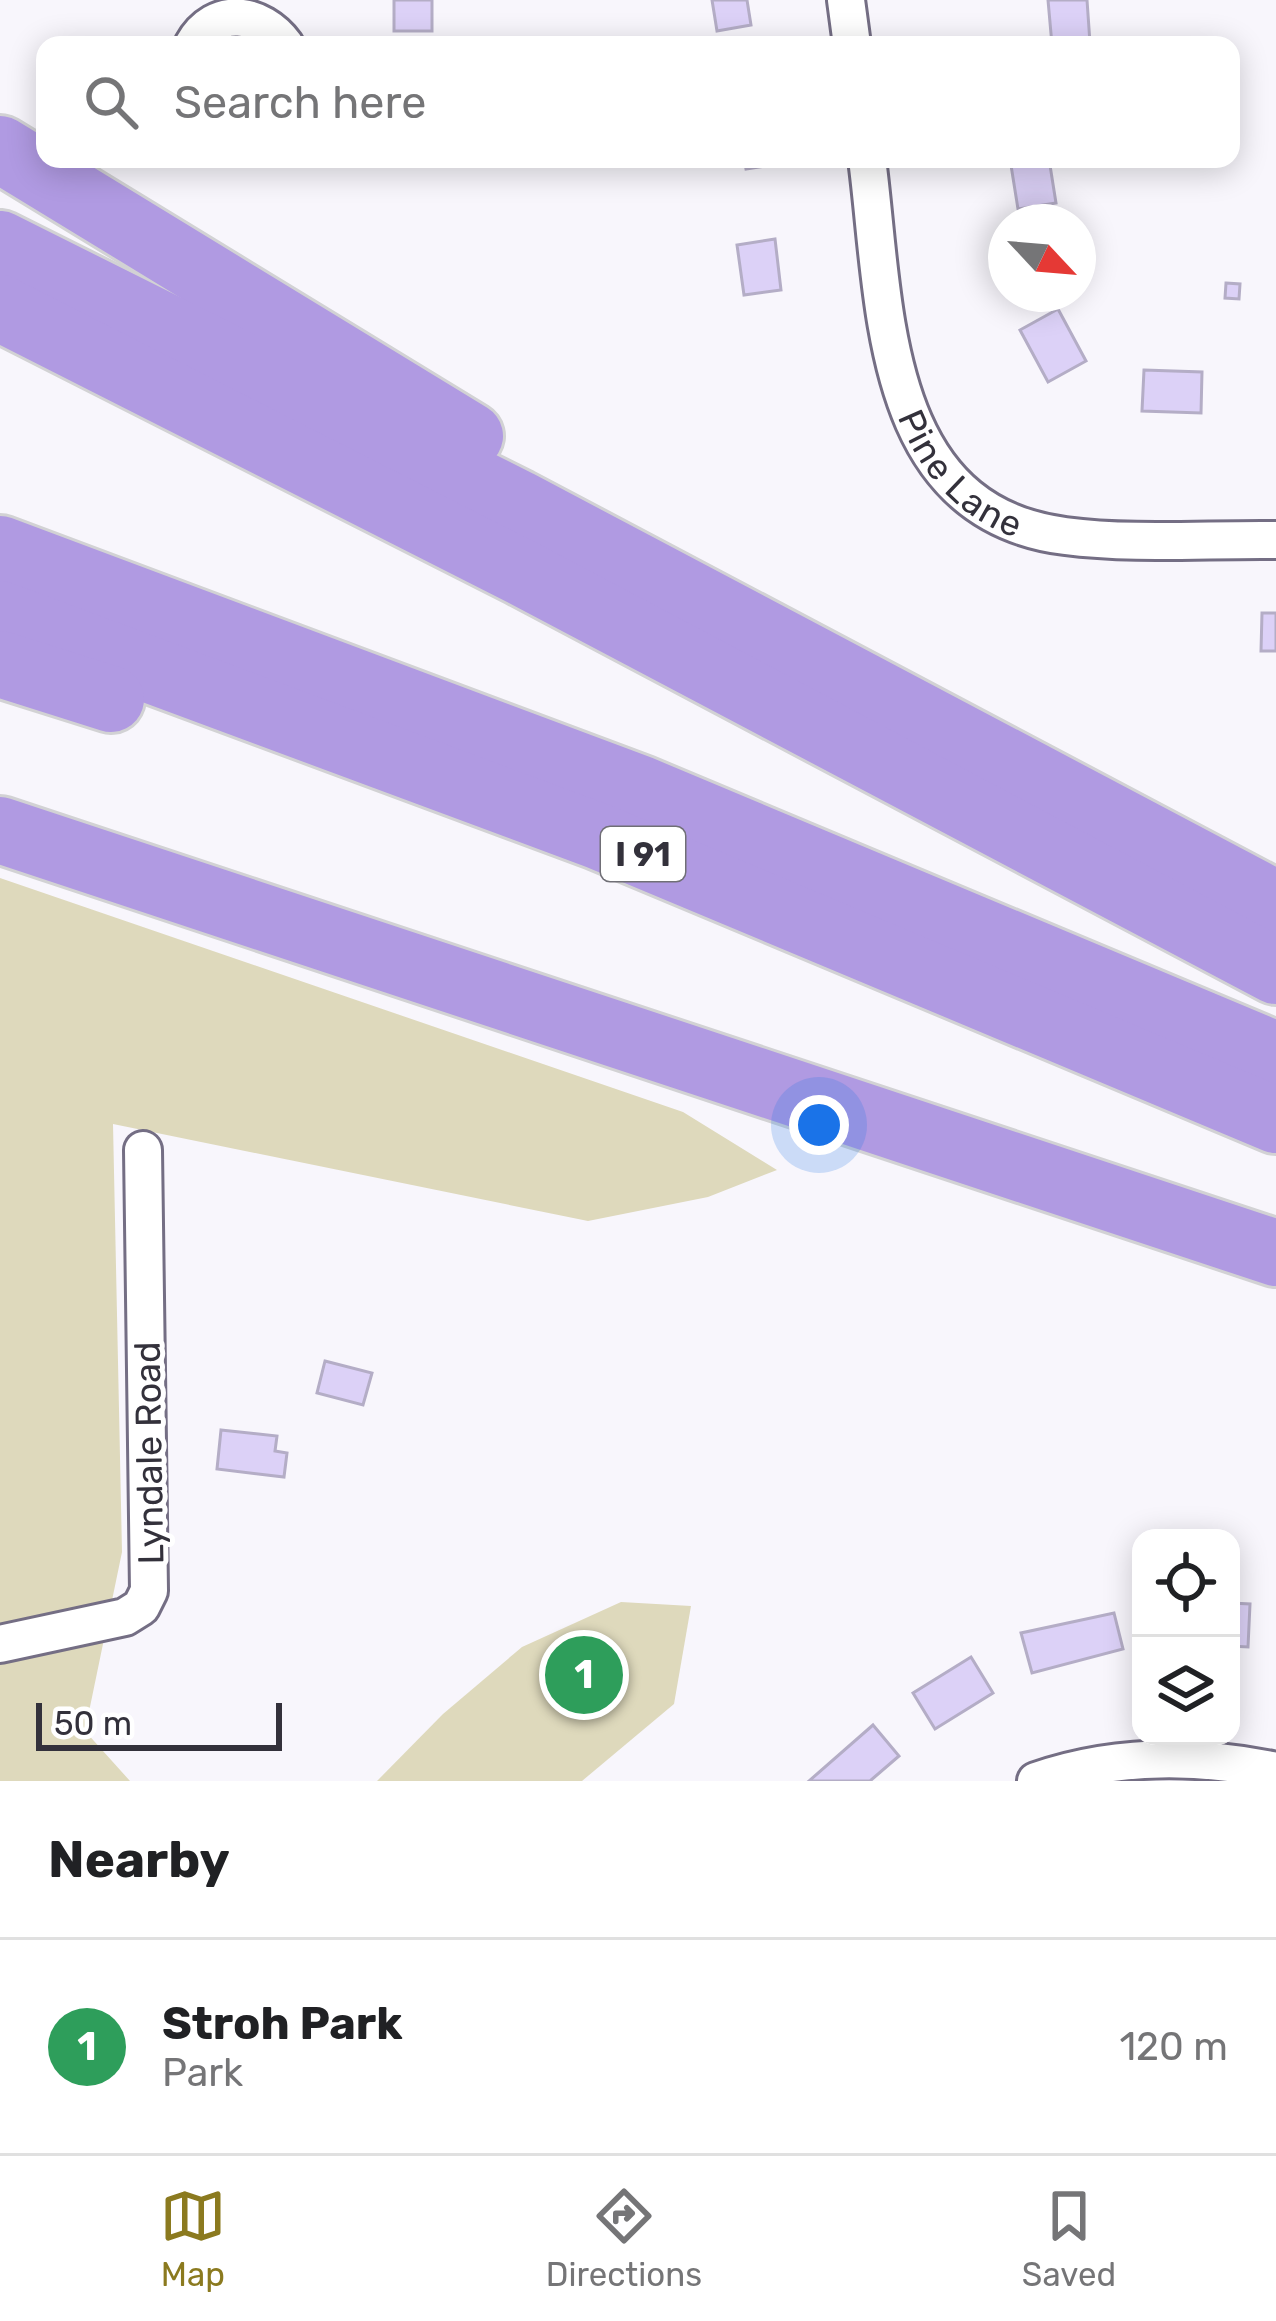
<!DOCTYPE html>
<style>
body{margin:0;font-family:Rubik,sans-serif;background:#f6f6f6;color:#202124}
.controls{position:absolute;right:36px;bottom:36px;display:grid;overflow:hidden;border-radius:24px;box-shadow:0 6px 30px #0003}
.controls button{width:108px;height:108px;display:grid;place-items:center;padding:0;border:0;border-bottom:3px solid #e0e0e0;background:#fff;color:#202124;font:60px sans-serif}
.compass{position:absolute;left:988px;top:204px;width:108px;height:108px;border-radius:50%;background:#fff;box-shadow:0 6px 30px #0003;rotate:116deg}
.scale{position:absolute;left:36px;bottom:30px;width:246px;box-sizing:border-box;padding-left:12px;border:6px solid #33313b;border-top:0;font-size:33px;line-height:42px;white-space:nowrap;color:#33313b;-webkit-text-stroke:9px #fff;paint-order:stroke}
.you{position:absolute;left:819px;top:1125px;width:42px;height:42px;margin:-30px;border:9px solid #fff;border-radius:50%;background:#1a73e8;box-shadow:0 0 0 18px #1a73e833}
.badge{display:grid;place-items:center;width:78px;height:78px;border-radius:50%;background:#8b7a1f;color:#fff;font-size:39px;font-weight:700}
.pin{position:absolute;translate:-50% -50%;border:6px solid #fff;box-shadow:0 3px 12px #0006}
.list{margin:0;padding:0;list-style:none}
h2{display:flex;justify-content:space-between;align-items:center;height:156px;margin:0;padding:0 48px;font-size:51px}
h2 small{font-size:39px;font-weight:400;color:#757577}
.list li{display:grid;grid-template-columns:78px 1fr auto;gap:36px;align-items:center;box-sizing:border-box;height:216px;padding:0 48px;border-top:3px solid #e0e0e0}
.list b{display:block;font-size:45px;white-space:nowrap}
.list p{margin:0;font-size:39px;white-space:nowrap;color:#757577}
.list em{font-size:39px;font-style:normal;color:#757577}
.icon{flex:none;width:66px;height:66px;fill:none;stroke:currentColor;stroke-width:2;stroke-linecap:round;stroke-linejoin:round}
.map{position:relative;flex:none;width:1276px;height:1781px;overflow:hidden}
.search{position:absolute;background:#fff;box-shadow:0 6px 30px #0003;left:36px;right:36px;top:36px;height:132px;display:flex;align-items:center;gap:30px;box-sizing:border-box;padding:0 42px;border-radius:24px;color:#757577;font-size:45px}
.sheet{height:372px;background:#fff}
nav{display:flex;justify-content:space-around;align-items:center;box-sizing:border-box;height:168px;border-top:3px solid #e0e0e0;background:#fff;font-size:33px;color:#757577}
nav a{display:grid;justify-items:center;gap:6px}
nav .on{color:#8b7a1f}
.map>svg:first-child{display:block}
.green{fill:#ded9bc}
.building{fill:#dcd1f7;stroke:#b4adc6;stroke-width:3}
.lines{fill:none;stroke-linecap:round;stroke-linejoin:round}
.minor-casing{stroke:#746e84;stroke-width:42}
.motorway-casing{stroke:#d2d2d4;stroke-width:72}
.minor{stroke:#fff;stroke-width:36}
.motorway{stroke:#b09ae2;stroke-width:66}
.labels{text-anchor:middle;dominant-baseline:central;stroke-width:10;stroke-linejoin:round;paint-order:stroke}
.shield{fill:#fff;stroke:#706f76;stroke-width:3}
.shield-label{font-size:33px;font-weight:bold;fill:#33313b}
.street-label{font-size:36px;fill:#33313b;stroke:#fff}
</style>
<div class="map">
<svg width="1276" height="1781" viewBox="0 0 1276 1781">
<rect width="100%" height="100%" fill="#f8f6fc"/>
<g class="green">
<polygon points="0,878 683,1112 777,1170 708,1197 588,1221 113,1124 122,1552 85,1731 130,1781 0,1781"/>
<polygon points="621,1602 691,1606 674,1704 582,1781 377,1781 443,1714 522,1647"/>
</g>
<g class="building">
<rect x="394" y="0" width="38" height="31"/>
<polygon points="712,0 747,0 751,25 717,31"/>
<polygon points="1048,0 1087,0 1090,43 1052,45"/>
<polygon points="744,159 779,159 779,164 746,169"/>
<polygon points="1010,159 1049,159 1056,203 1018,209"/>
<polygon points="775,239 781,290 744,295 737,245"/>
<polygon points="1226,283 1240,284 1239,299 1225,298"/>
<polygon points="1058,309 1086,361 1048,382 1020,330"/>
<polygon points="1144,370 1202,372 1201,413 1142,411"/>
<polygon points="1262,613 1276,613 1276,651 1261,651"/>
<polygon points="325,1361 372,1373 363,1405 317,1393"/>
<polygon points="221,1430 277,1436 275,1451 287,1453 284,1477 217,1469"/>
<polygon points="1231,1603 1250,1604 1248,1647 1231,1646"/>
<polygon points="1114,1613 1123,1649 1032,1673 1021,1633"/>
<polygon points="971,1657 993,1693 935,1729 913,1693"/>
<polygon points="873,1725 899,1756 870,1781 809,1781"/>
</g>
<g class="lines">
<defs>
<g id="minor">
<polyline points="846,0 852,45"/>
<path d="M193,45C215,5 261,12 285,45"/>
<path id="s1" d="M867,159C886,302 877,512 1065,536C1134,545 1207,539 1276,540"/>
<polyline points="0,1644 125,1617 141,1607 149,1591 143,1150"/>
<path d="M1036,1781C1114,1754 1196,1754 1276,1771"/>
</g>
<g id="motorway">
<polyline points="0,149 470,436"/>
<polyline points="0,244 518,503 1276,904"/>
<polyline points="0,308 521,572 1276,971"/>
<polyline points="0,549 641,789 1276,1055"/>
<polyline points="0,614 598,836 1276,1120"/>
<polyline points="0,664 111,699"/>
<polyline points="0,830 1276,1253"/>
</g>
</defs>
<use href="#minor" class="minor-casing"/>
<use href="#motorway" class="motorway-casing"/>
<use href="#minor" class="minor"/>
<use href="#motorway" class="motorway"/>
</g>
<g class="labels">
<rect class="shield" x="601" y="827" width="84" height="54" rx="9"/>
<g class="shield-label">
<text x="643" y="854">I 91</text>
</g>
<g class="street-label">
<text stroke="none"><textPath href="#s1" startOffset="339">Pine Lane</textPath></text>
<text transform="translate(149 1453) rotate(-91)">Lyndale Road</text>
</g>
</g>
</svg>
<div class="controls">
<button><svg class="icon" aria-label="locate" viewBox="0 0 24 24"><circle cx="12" cy="12" r="6"/><path d="M12 2v4M12 18v4M2 12h4M18 12h4"/></svg></button>
<button><svg class="icon" aria-label="layers" viewBox="0 0 24 24"><path d="M12 4l9 5-9 5-9-5zM3 14l9 5 9-5"/></svg></button>
</div>
<svg class="compass" viewBox="-18 -18 36 36"><path d="M0-13l5 13h-10z" fill="#e53935"/><path d="M0 13l5-13h-10z" fill="#757577"/></svg>
<div class="scale">50 m</div>
<div class="you"></div>
<div class="pin badge" style="left:584px;top:1675px;background:#2e9e5b">1</div>
<div class="search"><svg class="icon" aria-label="search" viewBox="0 0 24 24"><circle cx="10" cy="10" r="6"/><path d="M15 15l6 6"/></svg>Search here</div>
</div>
<section class="sheet">
<h2>Nearby<small></small></h2>
<ul class="list">
<li><span class="badge" style="background:#2e9e5b">1</span><div><b>Stroh Park</b><p>Park</p></div><em>120 m</em></li>
</ul>
</section>
<nav>
<a class="on"><svg class="icon" aria-label="map" viewBox="0 0 24 24"><path d="M3 6l6-2 6 2 6-2v14l-6 2-6-2-6 2zM9 4v14M15 6v14"/></svg>Map</a>
<a><svg class="icon" aria-label="directions" viewBox="0 0 24 24"><path d="M12 3l9 9-9 9-9-9zM9 14v-3h6M13 9l2 2-2 2"/></svg>Directions</a>
<a><svg class="icon" aria-label="saved" viewBox="0 0 24 24"><path d="M7 4h10v16l-5-4-5 4z"/></svg>Saved</a>
</nav>
